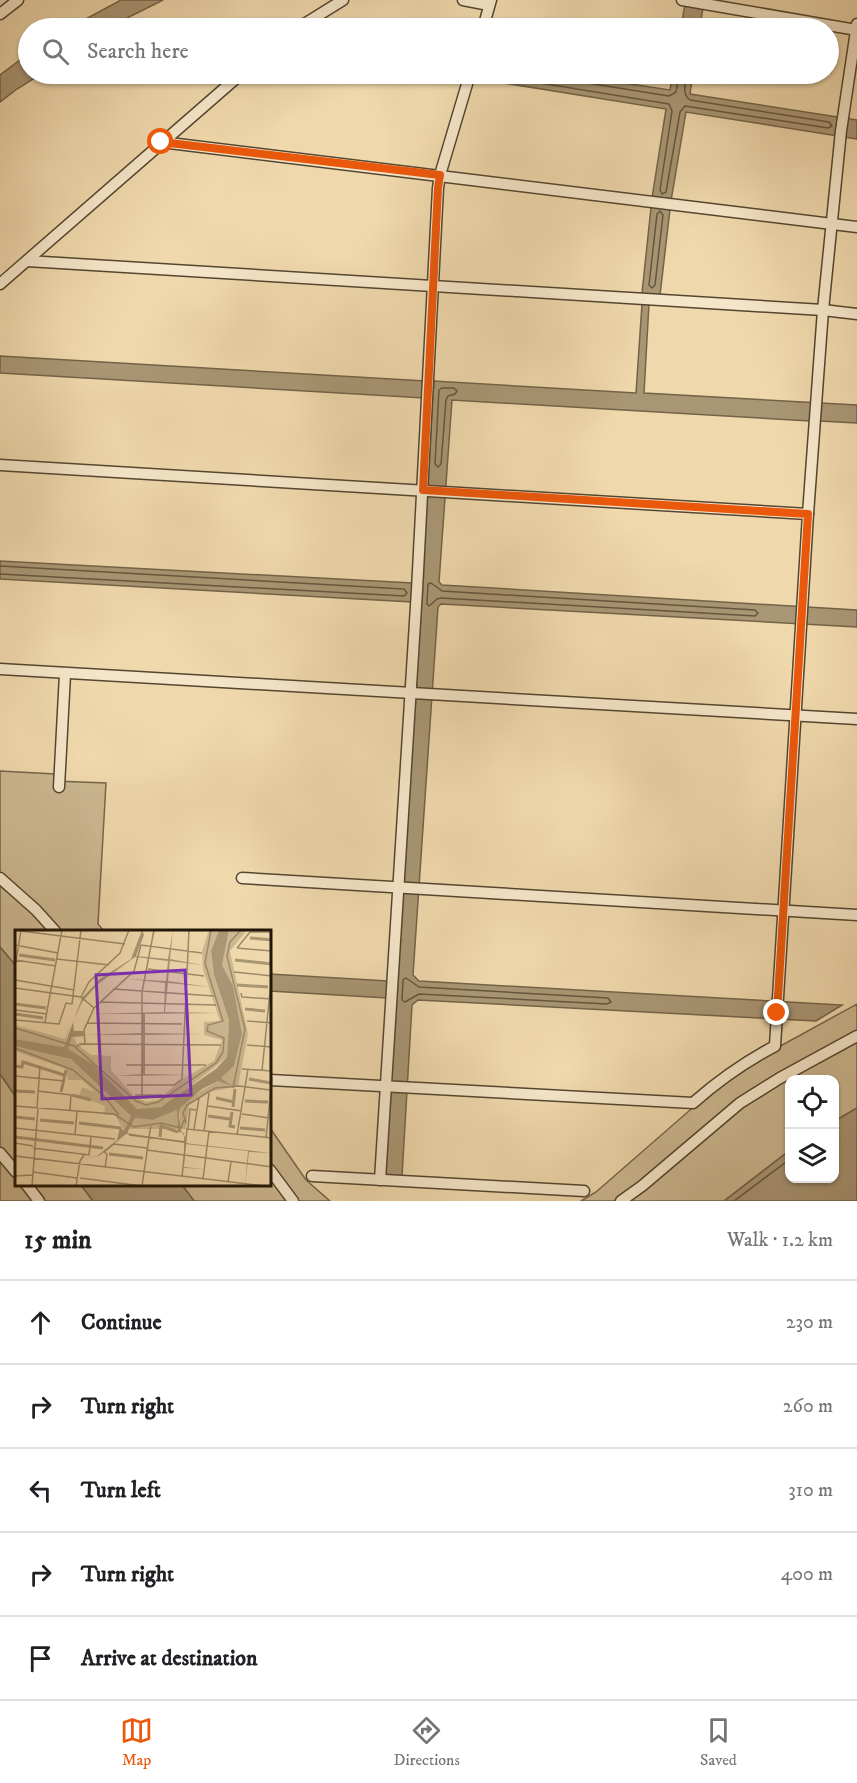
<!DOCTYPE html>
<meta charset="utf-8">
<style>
body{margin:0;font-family:"IM FELL DW Pica",serif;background:#f2f2f2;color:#202124}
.controls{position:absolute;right:18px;bottom:18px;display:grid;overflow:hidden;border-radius:12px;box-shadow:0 2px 4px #0004}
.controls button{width:54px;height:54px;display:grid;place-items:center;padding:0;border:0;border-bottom:2px solid #e0e0e0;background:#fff;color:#202124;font:30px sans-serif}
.stop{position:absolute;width:18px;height:18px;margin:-14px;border:4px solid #ea580c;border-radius:50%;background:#fff}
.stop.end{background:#ea580c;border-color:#fff;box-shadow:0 2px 6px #0008}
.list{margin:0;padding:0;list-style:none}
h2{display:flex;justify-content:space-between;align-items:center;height:78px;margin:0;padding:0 24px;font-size:26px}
h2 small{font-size:20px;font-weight:400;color:#757577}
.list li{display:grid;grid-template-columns:39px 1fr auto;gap:18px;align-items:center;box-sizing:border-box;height:84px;padding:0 24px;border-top:2px solid #e0e0e0}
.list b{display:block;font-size:22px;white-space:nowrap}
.list em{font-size:20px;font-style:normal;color:#757577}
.icon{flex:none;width:33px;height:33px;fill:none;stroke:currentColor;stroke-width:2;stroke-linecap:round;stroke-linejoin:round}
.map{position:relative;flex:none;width:857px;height:1201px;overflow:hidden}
.search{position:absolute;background:#fff;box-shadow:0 2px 4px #0004;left:18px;right:18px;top:18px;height:66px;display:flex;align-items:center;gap:15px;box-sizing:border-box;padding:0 21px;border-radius:33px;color:#757577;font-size:22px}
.sheet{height:498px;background:#fff}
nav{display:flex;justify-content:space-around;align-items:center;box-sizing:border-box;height:84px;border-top:2px solid #e0e0e0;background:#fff;font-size:16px;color:#757577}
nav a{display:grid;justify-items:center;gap:3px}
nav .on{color:#ea580c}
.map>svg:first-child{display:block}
.green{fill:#ccb790;stroke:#76664c;stroke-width:1.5}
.water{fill:#a99674;stroke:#736348;stroke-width:1.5}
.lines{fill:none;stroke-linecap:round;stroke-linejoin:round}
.shore{stroke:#65563e;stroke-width:1.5}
.street-casing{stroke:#544630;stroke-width:13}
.street{stroke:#f5e6c9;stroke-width:10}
.route{stroke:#ea580c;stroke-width:8}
.inset-river{fill:none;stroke:#a99674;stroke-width:3}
.inset-road{fill:none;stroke:#9d8a6a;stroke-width:1.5}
.view{fill:#7b2cbf;fill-opacity:0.15;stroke:#7b2cbf;stroke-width:3}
.inset-edge{fill:none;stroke:#211607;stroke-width:3}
</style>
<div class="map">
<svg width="857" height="1201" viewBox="0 0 857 1201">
<rect width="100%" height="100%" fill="#efd8ac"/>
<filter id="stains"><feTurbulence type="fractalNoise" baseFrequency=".00333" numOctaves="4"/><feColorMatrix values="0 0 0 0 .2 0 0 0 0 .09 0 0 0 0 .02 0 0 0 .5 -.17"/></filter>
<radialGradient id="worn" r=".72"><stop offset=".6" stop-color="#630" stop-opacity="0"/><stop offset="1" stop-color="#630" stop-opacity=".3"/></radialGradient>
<g class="green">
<polygon points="0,771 55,774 55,781 106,783 98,924 104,931 16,931 16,966 0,947"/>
<polygon points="857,1004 857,1108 835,1121 834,1080 790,1080 789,1151 724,1201 581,1201 596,1192 721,1083 775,1049"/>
<polygon points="0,1074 16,1097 16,1184 81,1185 93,1201 0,1201"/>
<polygon points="270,1128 306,1180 330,1201 194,1201 182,1185 270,1184"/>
</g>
<g class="water">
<polygon points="121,0 163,0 129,17 112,28 69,28"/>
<polygon points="685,4 703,7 700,28 681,28"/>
<polygon points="28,54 28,74 41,74 17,89 0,102 0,75"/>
<polygon points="474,74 564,74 670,90 673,74 693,74 690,94 857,120 857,139 686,112 671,201 660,295 648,294 649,304 644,393 857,405 857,423 820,421 820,414 810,421 452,400 439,582 442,585 857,610 857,627 441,604 438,607 413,975 419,981 842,1005 816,1021 418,1000 412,1005 402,1176 385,1175 391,1083 387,998 270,991 270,974 388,981 403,884 415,690 412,602 0,579 0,561 413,583 421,591 433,392 424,391 424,398 0,373 0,356 425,381 425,388 434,388 434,381 636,393 642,304 645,294 642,293 652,198 666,109 473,78"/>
<polygon points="0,947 16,966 16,1097 0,1074"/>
<polygon points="857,1108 857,1201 724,1201 789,1151 790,1178 834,1178 835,1121"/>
<polygon points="81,1185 182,1185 194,1201 93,1201"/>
</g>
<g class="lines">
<g class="shore">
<path d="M485,74L669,104L672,111L660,190L662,194L666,192L680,112L685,106L828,128L832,126L829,122L690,100C681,94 686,82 687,74"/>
<polyline points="575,74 576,79 581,82 669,96 676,92 679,74"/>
<polygon points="660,211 663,215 655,285 652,288 649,285 657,214"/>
<polygon points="442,388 454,388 457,391 455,394 448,396 446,400 441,464 438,467 435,464 439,390"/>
<polyline points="0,566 404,589 407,593 404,596 0,574"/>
<polygon points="431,583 442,591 755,610 758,613 755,616 441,598 437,599 429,606 427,604 428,584"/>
<polygon points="406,978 419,987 608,998 611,1002 607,1004 419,994 405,1002 402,1000 403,980"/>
<polyline points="734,1201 790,1159"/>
</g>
<defs>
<g id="street">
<polyline points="463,0 489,5"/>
<polyline points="682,0 857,30"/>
<polyline points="0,14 18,0"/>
<polyline points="298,28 343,0"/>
<polyline points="483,28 491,0"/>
<polyline points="161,142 857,227"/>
<polyline points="27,261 823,310 857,314"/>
<polyline points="0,284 241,74"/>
<polyline points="0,465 808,514"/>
<polyline points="0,669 857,719"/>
<polyline points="59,787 65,674"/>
<polyline points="0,878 36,910 55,931"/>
<polyline points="242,878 857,915"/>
<path d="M270,1080L693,1103C718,1081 745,1062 775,1046L808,514L823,310L841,131L857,24"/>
<polyline points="0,1153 16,1172"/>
<polyline points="270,1170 293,1201"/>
<polyline points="312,1176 584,1191"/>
<polyline points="380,1180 417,590 438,188 440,175 470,74"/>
<polyline points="26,1184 39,1201"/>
<polyline points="621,1201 642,1186 740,1103 780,1078 857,1036"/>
</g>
</defs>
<use href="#street" class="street-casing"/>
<use href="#street" class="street"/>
</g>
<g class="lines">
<polyline class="route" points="161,142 440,175 438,188 423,490 808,514 777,1013"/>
</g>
<g transform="translate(15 930)">
<rect width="256" height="256" fill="#efd8ac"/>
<path d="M194,0H204L196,21L199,45L214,90L212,127L154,173L137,180L122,179L78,134L53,119L55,110L59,106L61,113L76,125L96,126V140L119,166L131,172L143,170L167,149L199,131L207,110L189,105V92L205,91L188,39L187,21ZM214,0H232L215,21L233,104L223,156L194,162L174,175L171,199H114L120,188L138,190L162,180L165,196V178L173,169L203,151L216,154L206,148L219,136L227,104L218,57L207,35ZM56,92L49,117L0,109V95L50,109ZM0,116L44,124L67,135L116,186L109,201L100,185H89L90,176L64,166L67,157L80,162L67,150H53L51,139L0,121Z" fill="#ccb790"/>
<path d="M127,0L129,5L121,26L153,29L158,0L155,29L187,35L155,31L153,51L195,57L153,53L150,82L205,83L130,84V103L188,104L130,105V144L174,145L101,146L126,144L128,105H70L127,103V84H77L149,82L150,53L114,49L151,51L153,31L120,27L83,54L67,72L58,92L59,101H68L69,106L57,107L53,119L78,134L122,179L146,177L201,139L212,127L214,90L199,45L196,21L204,0H214L207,35L218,56L227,104L219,136L206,148L218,156L203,151L187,159L165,178L164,186L166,201L170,207H174L175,199L174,207H170V213L256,223L234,222L230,256L233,221L170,214L169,237L189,239L169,238V213L111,204L84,226L66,229L82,226L102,210L105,197L109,201L116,186L56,129L0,116V109L49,117L67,68L85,49L116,29ZM162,180L163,202L169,203V212L112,203L120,188L138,190Z" fill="#a99674" fill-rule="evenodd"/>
<path class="inset-river" d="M235,8L257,10M4,25L40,30M220,30L257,34M222,55L253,57M0,74L31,78M230,79L250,81M0,84L28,88M0,136L7,137L8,132L49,145M234,149L256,153M0,161L20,162M46,162L51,140M57,165L76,170M201,168L219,172M230,171L253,172M218,177L220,159M217,182L215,196L220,197M193,186L215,189M0,187L20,189M25,190L59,193M64,193L106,198M225,198L250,200M0,207L88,218M145,207L146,196L163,202M94,224L128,228"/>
<path class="inset-road" d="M6,1L110,14M0,15L43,23M222,18L235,2H257M222,18L257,21M42,29L94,35M0,30L41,36M0,37L6,0M133,39L189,46M219,42L257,46M0,50L59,60M0,58L66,67L79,78M98,59L199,66M226,63L227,67L257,69M66,67L74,52L105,23L114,0M85,72L201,75M0,80L32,84M0,90L44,94L51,73L57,74L66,0M232,91L257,93M30,92L47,0M72,93L167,94M0,98L59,116L121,171L131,175L143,172L201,133L208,122L209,108L192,101L193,95L208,91L190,33L196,0M70,114L69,100L79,78L119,41L126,15L187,23M232,115L257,117M61,117L65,114L206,115M0,118L58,140L89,166L104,185M111,135H191M227,139L257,141M247,141L257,42M0,146L49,151M112,155H159L167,149L174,0M218,158L230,99L212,26L215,12L226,0M23,161L56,165L55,180M120,165H148M127,165V62L139,0M0,176L99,184L119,197L146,193L166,198L169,190M193,176L227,181M22,178L25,136M227,184L254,188M171,193L168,183L172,175L200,158L224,156L255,160M0,198L100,209M173,199L175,179L181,180M179,199L184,168M189,201L194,163M60,205L62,181M114,205L171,212M222,205L233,139M251,208L257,148M0,213L18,216M18,218L74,225L76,207M132,220L169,225M169,225L257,237M0,226L249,256M90,238L92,224L89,222L99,214L132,218M18,242L62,248M0,246L18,245M167,247L172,199L257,208M65,248L127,256M188,249L194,201M213,252L216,232M17,256L23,178M61,256L65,231L69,225M127,256L136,194"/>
<path class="view" d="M170,40L176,165L87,169L81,45Z"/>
<rect width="256" height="256" class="inset-edge"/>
</g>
<rect width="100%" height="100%" filter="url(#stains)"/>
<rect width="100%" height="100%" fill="url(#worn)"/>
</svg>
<div class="controls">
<button><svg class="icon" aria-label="locate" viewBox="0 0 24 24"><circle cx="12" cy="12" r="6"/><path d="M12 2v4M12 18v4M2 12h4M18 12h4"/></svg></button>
<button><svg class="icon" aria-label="layers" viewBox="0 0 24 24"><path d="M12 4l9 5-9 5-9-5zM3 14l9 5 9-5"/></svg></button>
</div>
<div class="stop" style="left:161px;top:142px"></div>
<div class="stop end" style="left:777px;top:1013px"></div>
<div class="search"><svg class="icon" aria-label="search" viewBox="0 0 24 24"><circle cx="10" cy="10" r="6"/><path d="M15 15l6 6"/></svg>Search here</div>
</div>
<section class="sheet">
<h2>15 min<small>Walk · 1.2 km</small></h2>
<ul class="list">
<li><svg class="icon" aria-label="ahead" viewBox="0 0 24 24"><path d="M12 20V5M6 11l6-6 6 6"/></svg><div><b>Continue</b></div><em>230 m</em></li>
<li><svg class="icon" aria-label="right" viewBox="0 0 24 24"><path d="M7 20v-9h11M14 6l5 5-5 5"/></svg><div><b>Turn right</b></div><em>260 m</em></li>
<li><svg class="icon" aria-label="left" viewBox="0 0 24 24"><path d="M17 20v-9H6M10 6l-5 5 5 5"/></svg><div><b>Turn left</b></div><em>310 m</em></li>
<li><svg class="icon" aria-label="right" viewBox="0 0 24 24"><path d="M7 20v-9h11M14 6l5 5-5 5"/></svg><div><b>Turn right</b></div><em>400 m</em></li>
<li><svg class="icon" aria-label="arrive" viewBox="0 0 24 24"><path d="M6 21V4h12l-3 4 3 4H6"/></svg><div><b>Arrive at destination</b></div></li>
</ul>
</section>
<nav>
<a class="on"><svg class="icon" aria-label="map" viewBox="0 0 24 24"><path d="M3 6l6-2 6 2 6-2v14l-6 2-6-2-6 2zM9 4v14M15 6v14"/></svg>Map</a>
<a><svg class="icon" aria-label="directions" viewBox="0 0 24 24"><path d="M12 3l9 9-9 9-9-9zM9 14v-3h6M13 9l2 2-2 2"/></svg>Directions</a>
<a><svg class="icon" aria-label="saved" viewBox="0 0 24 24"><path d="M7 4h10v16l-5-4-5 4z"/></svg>Saved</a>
</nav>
